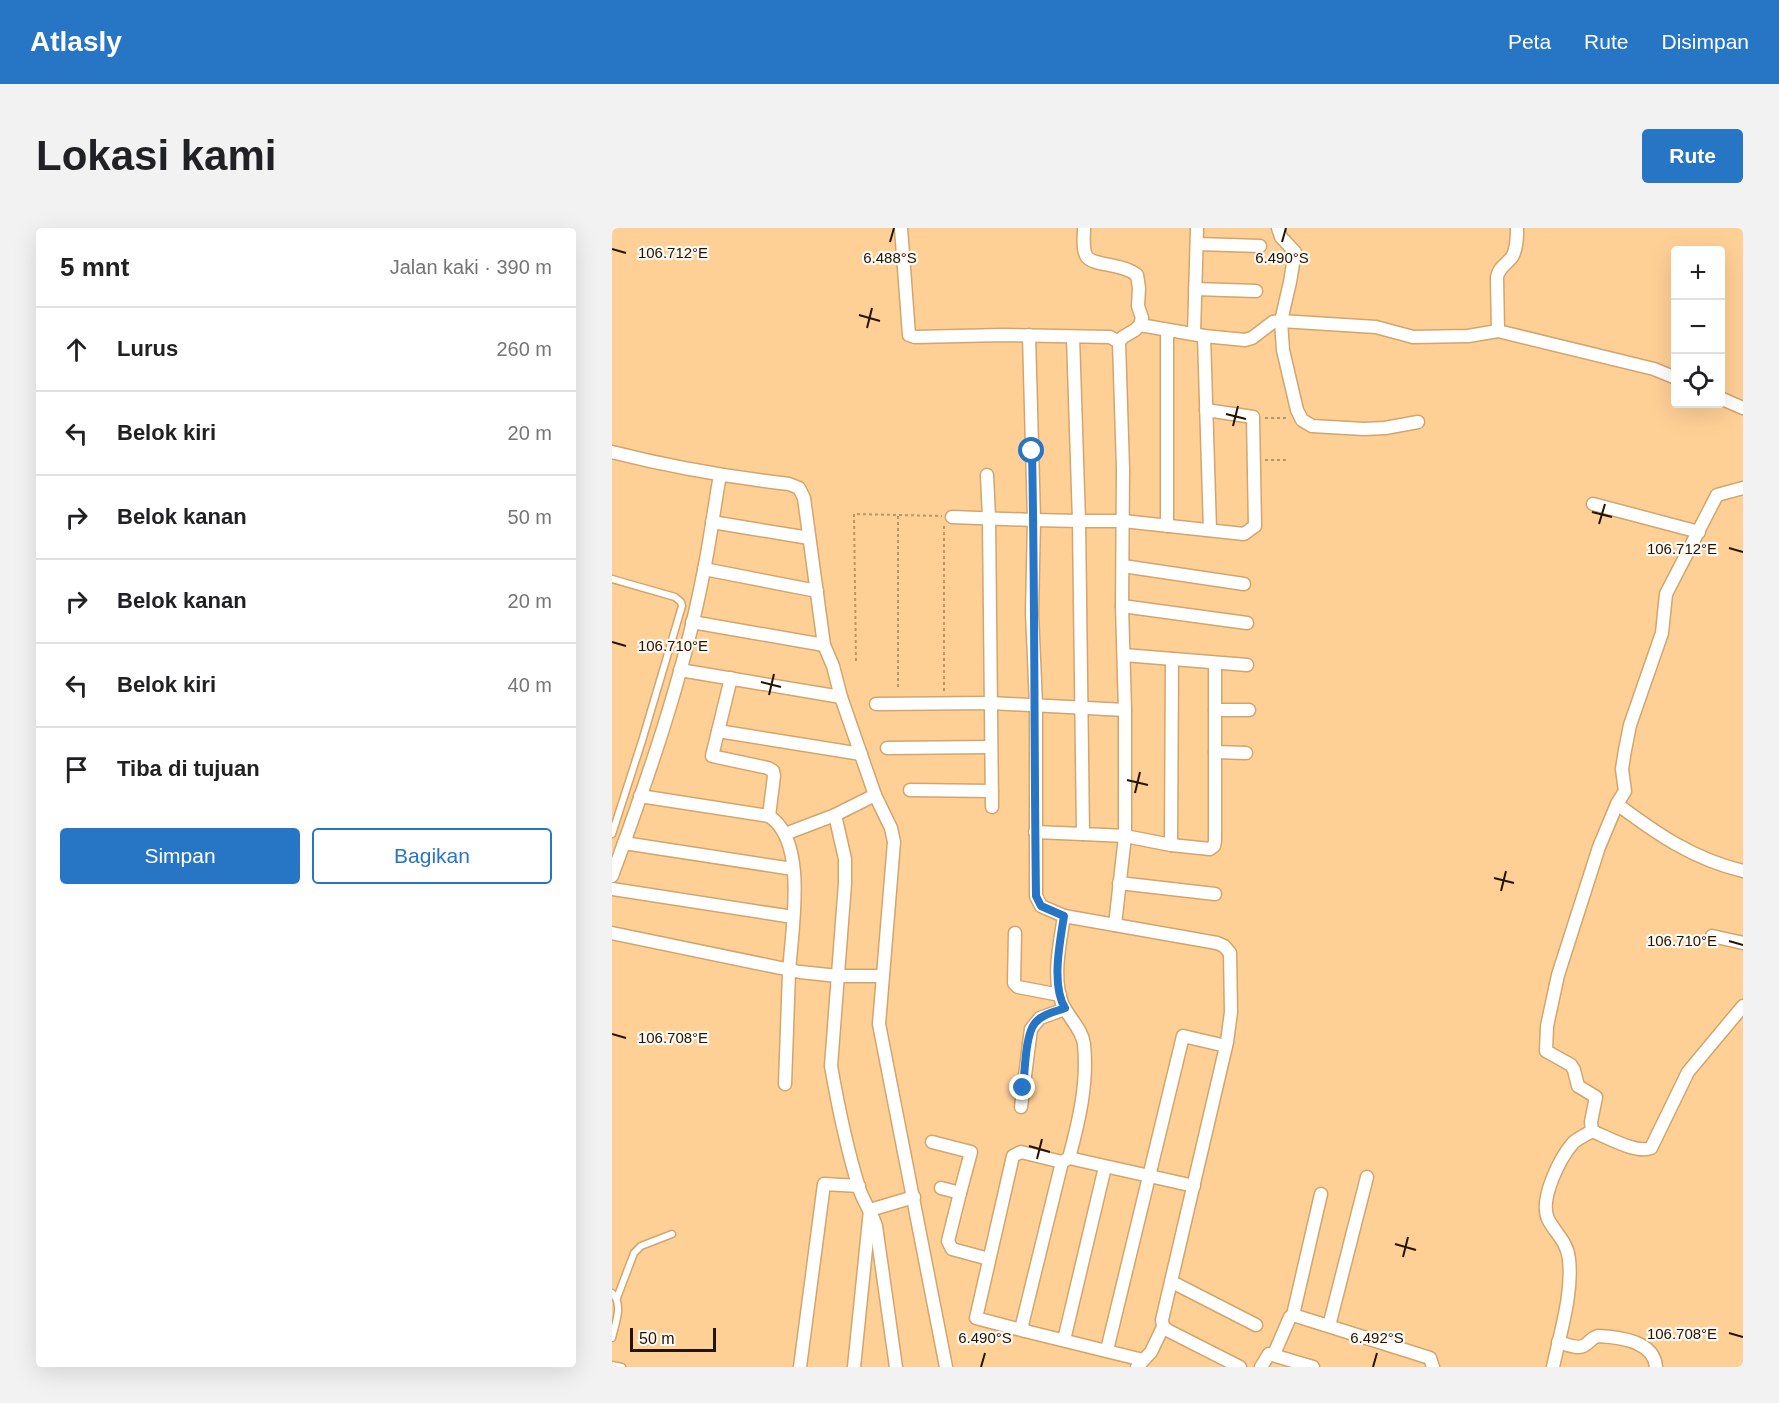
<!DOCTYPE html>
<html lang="id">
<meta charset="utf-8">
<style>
body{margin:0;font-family:Helvetica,sans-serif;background:#f2f2f2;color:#202124}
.controls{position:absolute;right:18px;top:18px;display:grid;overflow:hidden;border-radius:6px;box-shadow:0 6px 24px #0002}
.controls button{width:54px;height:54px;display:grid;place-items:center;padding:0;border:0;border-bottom:2px solid #e0e0e0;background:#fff;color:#202124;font:30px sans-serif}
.scale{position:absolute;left:18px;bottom:15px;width:86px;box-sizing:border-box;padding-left:6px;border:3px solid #231300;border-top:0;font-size:16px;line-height:21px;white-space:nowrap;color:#231300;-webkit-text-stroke:4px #fef9f3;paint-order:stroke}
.stop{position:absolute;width:18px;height:18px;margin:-14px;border:4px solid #2775c5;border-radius:50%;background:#fff}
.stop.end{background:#2775c5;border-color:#fff;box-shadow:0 2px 6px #0008}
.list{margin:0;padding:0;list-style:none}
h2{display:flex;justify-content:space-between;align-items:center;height:78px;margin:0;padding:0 24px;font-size:26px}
h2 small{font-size:20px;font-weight:400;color:#757577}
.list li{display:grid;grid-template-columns:39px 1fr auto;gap:18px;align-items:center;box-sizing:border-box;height:84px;padding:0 24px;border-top:2px solid #e0e0e0}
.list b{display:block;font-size:22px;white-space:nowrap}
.list em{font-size:20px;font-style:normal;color:#757577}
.actions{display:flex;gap:12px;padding:18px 24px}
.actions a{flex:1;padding:14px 0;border:2px solid #2775c5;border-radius:6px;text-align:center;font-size:21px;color:#2775c5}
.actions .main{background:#2775c5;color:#fff}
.icon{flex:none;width:33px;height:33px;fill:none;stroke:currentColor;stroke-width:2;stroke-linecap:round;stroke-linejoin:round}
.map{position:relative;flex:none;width:1131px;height:1139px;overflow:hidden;border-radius:6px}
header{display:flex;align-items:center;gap:36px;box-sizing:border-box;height:84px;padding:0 30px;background:#2775c5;color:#fff}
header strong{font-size:28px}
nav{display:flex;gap:33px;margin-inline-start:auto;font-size:21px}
.intro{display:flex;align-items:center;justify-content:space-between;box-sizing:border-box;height:144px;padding:0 36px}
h1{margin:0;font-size:42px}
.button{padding:15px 27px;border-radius:6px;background:#2775c5;color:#fff;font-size:21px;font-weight:700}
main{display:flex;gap:36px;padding:0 36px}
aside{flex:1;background:#fff;border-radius:6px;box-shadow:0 6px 24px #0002}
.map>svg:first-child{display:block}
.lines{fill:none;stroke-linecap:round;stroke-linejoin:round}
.lane-casing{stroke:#d2a56c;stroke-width:9}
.street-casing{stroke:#d2a56c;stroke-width:15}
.path{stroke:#ba9567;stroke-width:2;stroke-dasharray:3 3;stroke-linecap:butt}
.lane{stroke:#fff;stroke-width:6}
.street{stroke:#fff;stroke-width:12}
.route{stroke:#2775c5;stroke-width:8}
.ticks{fill:none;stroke:#231300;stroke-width:2}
.ticks-label{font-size:15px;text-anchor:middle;fill:#231300;stroke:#fef9f3;stroke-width:4.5;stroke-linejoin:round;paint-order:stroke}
</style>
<header>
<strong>Atlasly</strong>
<nav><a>Peta</a><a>Rute</a><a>Disimpan</a></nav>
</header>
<div class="intro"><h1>Lokasi kami</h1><a class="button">Rute</a></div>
<main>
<aside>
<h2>5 mnt<small>Jalan kaki · 390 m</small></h2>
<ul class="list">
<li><svg class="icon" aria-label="ahead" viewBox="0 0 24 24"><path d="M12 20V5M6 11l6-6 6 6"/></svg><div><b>Lurus</b></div><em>260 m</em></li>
<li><svg class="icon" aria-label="left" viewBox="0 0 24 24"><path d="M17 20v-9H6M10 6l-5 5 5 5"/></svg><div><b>Belok kiri</b></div><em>20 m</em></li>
<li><svg class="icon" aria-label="right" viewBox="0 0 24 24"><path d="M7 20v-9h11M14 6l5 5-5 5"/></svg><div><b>Belok kanan</b></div><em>50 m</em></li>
<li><svg class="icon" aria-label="right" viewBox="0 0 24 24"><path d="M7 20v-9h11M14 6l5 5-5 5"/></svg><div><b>Belok kanan</b></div><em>20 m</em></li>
<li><svg class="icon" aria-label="left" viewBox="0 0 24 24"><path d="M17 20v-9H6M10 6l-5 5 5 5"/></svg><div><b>Belok kiri</b></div><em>40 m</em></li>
<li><svg class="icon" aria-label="arrive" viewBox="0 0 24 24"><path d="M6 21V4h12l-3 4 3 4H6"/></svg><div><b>Tiba di tujuan</b></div></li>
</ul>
<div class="actions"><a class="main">Simpan</a><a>Bagikan</a></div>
</aside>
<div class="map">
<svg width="1131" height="1139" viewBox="0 0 1131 1139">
<rect width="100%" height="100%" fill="#ffd096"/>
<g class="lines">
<defs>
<g id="lane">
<polyline points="0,351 63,369 69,374 70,378 30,513 0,606"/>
<path d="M0,1065C12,1076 3,1096 0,1110"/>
<polyline points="5,1070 22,1025 29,1018 60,1006"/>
<polyline points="0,1137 10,1139"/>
</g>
<g id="street">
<path d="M289,0L297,107L303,109L391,107L498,109L507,114L511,241L510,378L513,482V608L471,606L467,293L422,292L420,385L424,477V668L429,678L452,688C448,715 440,749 450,775C456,789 470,801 472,816C476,855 467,893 457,930L450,934L409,924L401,928L364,1090L413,1103"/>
<path d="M472,0C472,8 470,22 475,29C482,38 510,35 525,47L527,60L526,78L530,90L528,97L523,102L511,109L507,114"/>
<polyline points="666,0 669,9 683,24 678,54 669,93 671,122 685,182 690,192 700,198 752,201 773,200 806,194"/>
<polyline points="585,16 648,18"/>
<polyline points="583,61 644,63"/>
<polyline points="528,97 592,108 633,112 640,110 661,94 669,93 764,99 801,109 856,108 886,103 1042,141 1064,150"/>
<polyline points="555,102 555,298"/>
<path d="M886,103L885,49C887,39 894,37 900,29C905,21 905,9 905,0"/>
<polyline points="582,106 585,0"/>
<polyline points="592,108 598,302"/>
<polyline points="461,109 467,293 511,293 632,306 643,298 641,189 594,182"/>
<polyline points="1108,170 1131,180"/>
<path d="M0,224C59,239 117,249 177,256L187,260L192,270L212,417L221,438L229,469L263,567L279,600L282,614L267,796L334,1139"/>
<polyline points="375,247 377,290 380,579"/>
<polyline points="981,276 1087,304"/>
<polyline points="340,289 422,292 417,107"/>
<polyline points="100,294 197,310"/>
<polyline points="511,338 632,356"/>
<polyline points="92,341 205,363"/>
<polyline points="510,378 635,395"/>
<polyline points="80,394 212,417"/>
<polyline points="512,427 635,437"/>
<polyline points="603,436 603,613 602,618 598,621 559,617 513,608 503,697 605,715 612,718 618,725 619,784 615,814 550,1092 551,1099 557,1103 628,1139"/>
<polyline points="68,442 229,469"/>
<polyline points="119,450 100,528 156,540 161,543 162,548 157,588"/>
<polyline points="264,476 378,475 513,482"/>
<polyline points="603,482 637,482"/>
<polyline points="106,503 249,526"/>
<polyline points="275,520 379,519"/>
<polyline points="603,524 634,525"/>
<polyline points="298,562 380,563"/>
<path d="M28,568L157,588C197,614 179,704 177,745C176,782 174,819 173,856"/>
<path d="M1005,576C1045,606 1081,631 1131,643"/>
<path d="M223,587L233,631V655L219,838C226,878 235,921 247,960C251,973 260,985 264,998L284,1139"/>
<polyline points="423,604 471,606"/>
<polyline points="173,606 223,587 263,567"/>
<polyline points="12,615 181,641"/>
<polyline points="559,617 560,431"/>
<path d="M0,648C36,550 71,450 91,347C98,314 102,280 108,247"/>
<polyline points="507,655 603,666"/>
<polyline points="0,661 181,689"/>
<polyline points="452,688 503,697"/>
<polyline points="0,705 188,744 226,748 271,748"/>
<polyline points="403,705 402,755 406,759 448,767"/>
<polyline points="1100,708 1131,715"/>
<polyline points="409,879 419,801 428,790 453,781"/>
<polyline points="980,903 979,894 984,869 966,858 962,842 959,837 934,823 935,798 946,747 987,619 1005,576 1013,563 1010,541 1013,522 1018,497 1050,405 1054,366 1105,267 1131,260"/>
<path d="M980,903C995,909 1024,926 1039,920L1076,844L1131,778"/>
<polyline points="320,914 359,924 348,965"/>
<polyline points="457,930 582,958"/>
<polyline points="450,934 410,1097 413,1103 531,1132"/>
<polyline points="329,960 348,965 336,1013 340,1021 377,1031"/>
<polyline points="560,1054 644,1097"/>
<polyline points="681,1087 818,1130 821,1139"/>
<polyline points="717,1098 755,949"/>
<polyline points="452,1112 493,939"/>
<path d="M946,1114C954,1116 966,1122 973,1117C979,1113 979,1110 986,1108C1008,1109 1042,1113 1044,1139"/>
<polyline points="495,1122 571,808 614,818"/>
<polyline points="662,1126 678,1089 681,1087 709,966"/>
<polyline points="188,1139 212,956 247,958"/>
<polyline points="242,1139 258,982 302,969"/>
<polyline points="525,1139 539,1124 551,1099"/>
<polyline points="649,1139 657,1126 701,1139"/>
<path d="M941,1139C948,1105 961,1066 957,1031C955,1013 943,1005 936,991C927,971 948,930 961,915C966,910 974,907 980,903"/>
</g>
</defs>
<use href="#lane" class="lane-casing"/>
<use href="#street" class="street-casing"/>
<g class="path">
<polyline points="653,190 676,190"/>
<polyline points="653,232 674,232"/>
<polyline points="286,288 286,459"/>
<polyline points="332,298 332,463"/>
<polyline points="244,433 242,286 330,288"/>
</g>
<use href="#lane" class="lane"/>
<use href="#street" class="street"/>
</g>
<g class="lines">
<path class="route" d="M411,860C413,844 413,807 423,795C430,786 443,784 453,780C439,757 448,714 452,688L429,678L424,668C422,520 423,371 420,223"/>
</g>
<path class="ticks" d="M278,14L282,0M670,14L674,0M0,21L14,25M247,87L268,93M255,100L260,80M614,186L634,191M621,198L626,178M980,284L1000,289M987,296L993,276M1117,320L1131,324M0,414L14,418M149,454L169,459M157,467L162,446M515,552L536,557M523,565L528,544M882,650L902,655M889,663L894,643M1117,713L1131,717M0,806L14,810M417,918L438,924M425,931L430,911M783,1016L804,1022M791,1029L796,1009M1117,1105L1131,1109M369,1139L373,1125M761,1139L765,1125"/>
<g class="ticks-label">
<text x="61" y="30">106.712°E</text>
<text x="278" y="35">6.488°S</text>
<text x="670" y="35">6.490°S</text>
<text x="1070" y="326">106.712°E</text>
<text x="61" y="423">106.710°E</text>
<text x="1070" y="718">106.710°E</text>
<text x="61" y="815">106.708°E</text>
<text x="1070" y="1111">106.708°E</text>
<text x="373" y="1115">6.490°S</text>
<text x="765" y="1115">6.492°S</text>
</g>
</svg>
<div class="controls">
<button>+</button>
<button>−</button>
<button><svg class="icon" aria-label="locate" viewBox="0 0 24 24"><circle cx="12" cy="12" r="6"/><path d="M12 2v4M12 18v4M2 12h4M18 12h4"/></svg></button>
</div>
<div class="scale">50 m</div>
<div class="stop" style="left:420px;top:223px"></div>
<div class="stop end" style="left:411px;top:860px"></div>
</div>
</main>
